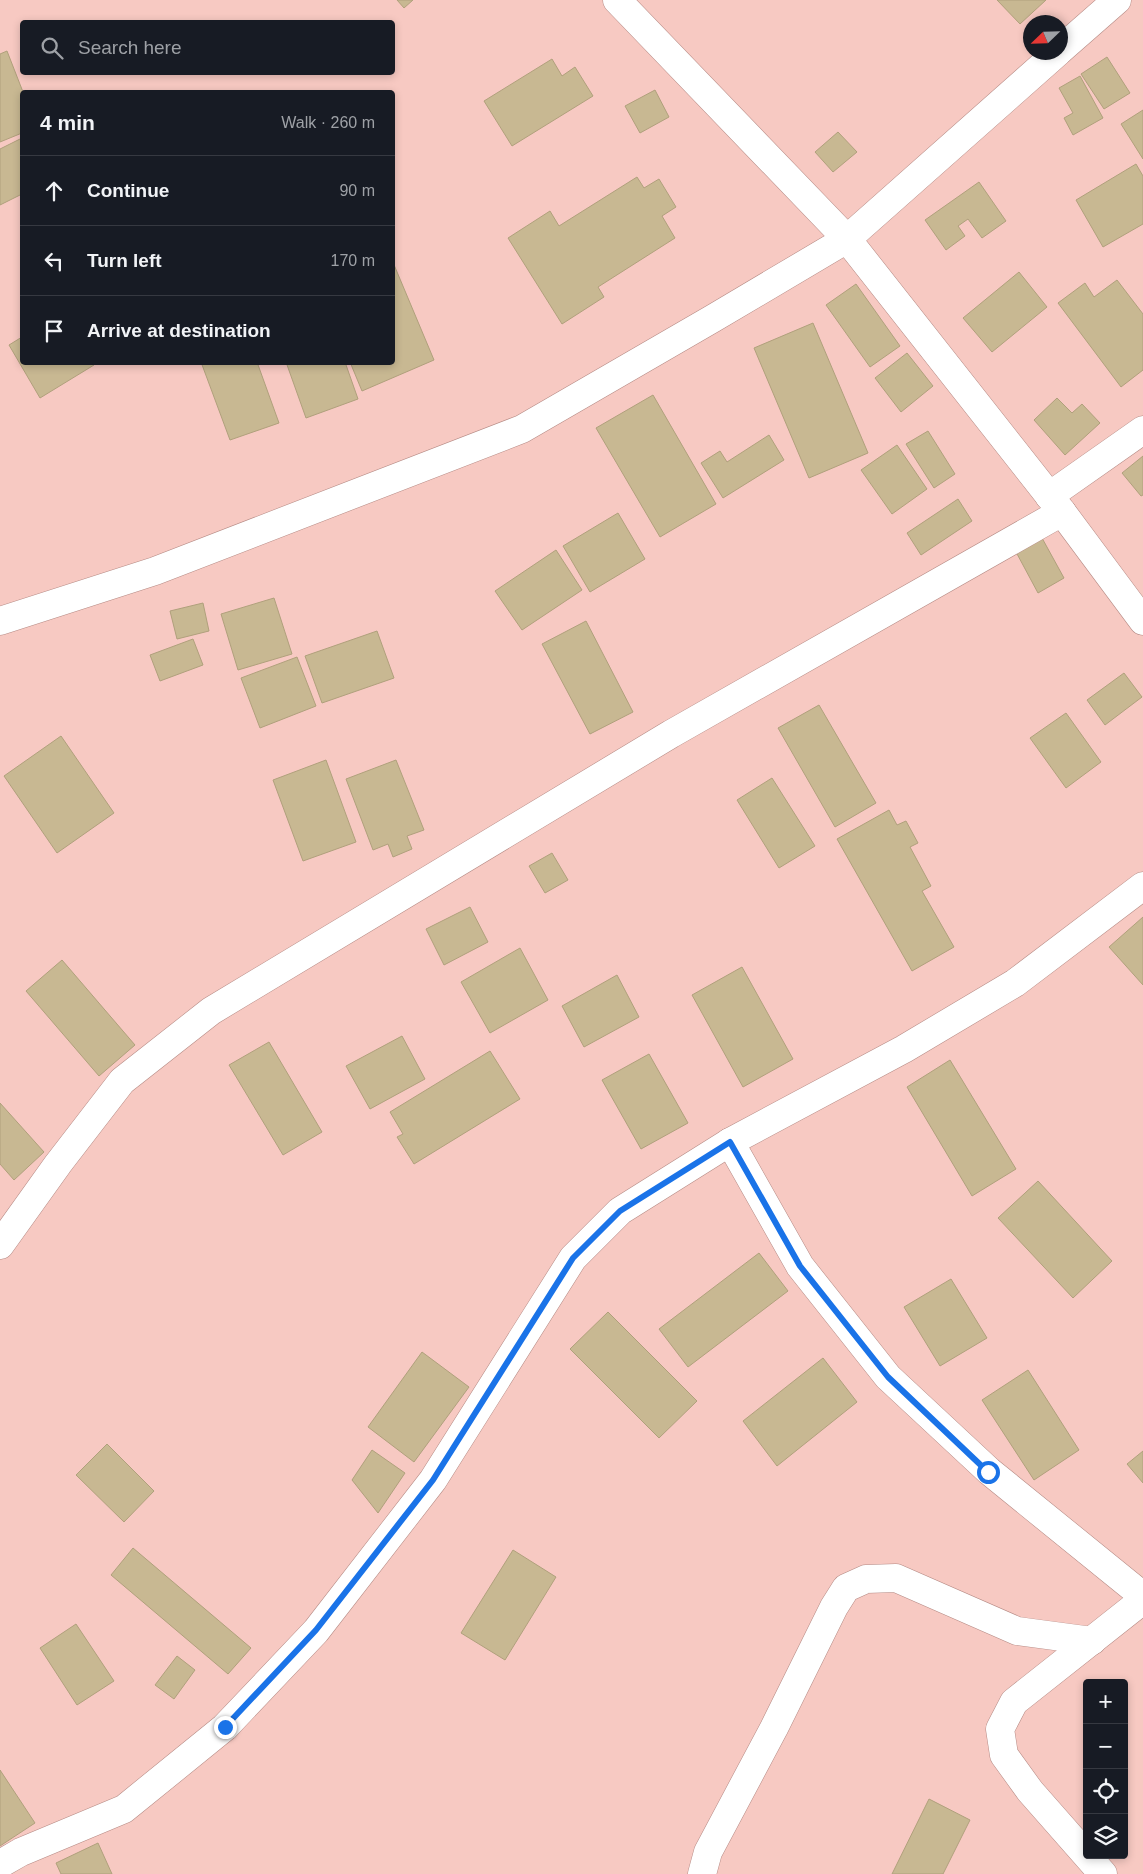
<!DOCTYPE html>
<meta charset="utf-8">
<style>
body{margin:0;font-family:Arial,sans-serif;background:#242831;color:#f1f3f6}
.controls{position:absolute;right:15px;bottom:15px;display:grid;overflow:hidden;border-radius:5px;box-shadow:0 2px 8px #0003}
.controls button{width:45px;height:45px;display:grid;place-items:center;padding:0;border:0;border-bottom:1px solid #363941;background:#171b24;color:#f1f3f6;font:25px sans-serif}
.compass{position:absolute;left:1023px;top:15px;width:45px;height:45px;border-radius:50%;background:#171b24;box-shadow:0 2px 8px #0003;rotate:247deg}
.stop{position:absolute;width:15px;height:15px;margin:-11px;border:4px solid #1a73e8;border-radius:50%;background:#fff}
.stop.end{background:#1a73e8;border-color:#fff;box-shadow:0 1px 5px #0008}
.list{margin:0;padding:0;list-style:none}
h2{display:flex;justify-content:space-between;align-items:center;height:65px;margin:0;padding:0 20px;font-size:21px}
h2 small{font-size:16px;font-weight:400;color:#9ea1a6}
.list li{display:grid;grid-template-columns:32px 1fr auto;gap:15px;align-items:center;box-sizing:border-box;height:70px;padding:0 20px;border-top:1px solid #363941}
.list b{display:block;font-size:19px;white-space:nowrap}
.list em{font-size:16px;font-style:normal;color:#9ea1a6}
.icon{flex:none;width:28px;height:28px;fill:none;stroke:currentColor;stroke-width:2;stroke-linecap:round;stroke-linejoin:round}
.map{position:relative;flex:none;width:1143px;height:1874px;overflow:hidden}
.search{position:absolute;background:#171b24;box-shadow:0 2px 8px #0003;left:20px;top:20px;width:375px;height:55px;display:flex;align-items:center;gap:12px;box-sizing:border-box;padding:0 18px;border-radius:5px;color:#9ea1a6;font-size:19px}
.panel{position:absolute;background:#171b24;box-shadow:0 2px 8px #0003;left:20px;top:90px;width:375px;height:275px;border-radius:5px}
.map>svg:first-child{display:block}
.building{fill:#c8b892;stroke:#b0a07c}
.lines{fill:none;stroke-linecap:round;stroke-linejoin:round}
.street-casing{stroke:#b58a84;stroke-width:29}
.street{stroke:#fff;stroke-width:28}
.route{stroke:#1a73e8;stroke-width:6}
</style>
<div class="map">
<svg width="1143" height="1874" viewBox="0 0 1143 1874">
<rect width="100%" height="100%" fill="#f7c9c2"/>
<g class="building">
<polygon points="397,0 413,0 404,8"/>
<polygon points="997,0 1046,0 1020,24"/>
<polygon points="7,51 23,92 22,133 0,142 0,54"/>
<polygon points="1107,57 1130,93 1104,109 1081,74"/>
<polygon points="552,59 562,76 575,67 593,96 512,146 484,101"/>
<polygon points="1080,76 1103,118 1073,135 1064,118 1073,113 1059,88"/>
<polygon points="655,90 669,117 640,133 625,106"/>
<polygon points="1143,110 1143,159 1121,124"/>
<polygon points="838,132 857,152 833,172 815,152"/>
<polygon points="22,138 22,194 0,205 0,149"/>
<polygon points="1136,164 1143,176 1143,224 1103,247 1076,200"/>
<polygon points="637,177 644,188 659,179 676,207 662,216 675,238 598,287 604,297 562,324 508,238 550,211 559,226"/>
<polygon points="979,182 1006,221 982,238 968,219 958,226 965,236 946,250 925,220"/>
<polygon points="392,260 434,360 362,391 350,362 392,362"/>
<polygon points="1019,272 1047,307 992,352 963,318"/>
<polygon points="1117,280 1143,314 1143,370 1121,387 1058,303 1085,283 1094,297"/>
<polygon points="856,284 900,346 870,367 826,305"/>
<polygon points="813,323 868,453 809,478 754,348"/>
<polygon points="22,337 22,362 92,362 94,365 40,398 9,345"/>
<polygon points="907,353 933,386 901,412 875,378"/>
<polygon points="201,362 257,362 279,423 230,440"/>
<polygon points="286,362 345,362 358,399 306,418"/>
<polygon points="653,395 716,504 660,537 596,428"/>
<polygon points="1057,398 1072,413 1082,404 1100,423 1065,455 1034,420"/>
<polygon points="928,431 955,474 934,488 906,444"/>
<polygon points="769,435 784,460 723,498 701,463 720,451 727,462"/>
<polygon points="897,445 927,489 892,514 861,470"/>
<polygon points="1143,456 1143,495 1141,496 1122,473"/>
<polygon points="958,499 972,521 921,555 907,533"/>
<polygon points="618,513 645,559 590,592 563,546"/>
<polygon points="1042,538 1064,578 1038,593 1016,552"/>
<polygon points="556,550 582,590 522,630 495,591"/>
<polygon points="274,598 292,654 238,670 221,614"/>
<polygon points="203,603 209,631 177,639 170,611"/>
<polygon points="586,621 633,712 590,734 542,644"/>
<polygon points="377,631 394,678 322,703 305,656"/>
<polygon points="193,639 203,665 160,681 150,655"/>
<polygon points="297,657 316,706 260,728 241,678"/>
<polygon points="1124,673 1142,697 1105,725 1087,700"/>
<polygon points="819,705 876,803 835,827 778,728"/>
<polygon points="1066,713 1101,762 1066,788 1030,738"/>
<polygon points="61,736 114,813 57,853 4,776"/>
<polygon points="326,760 356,842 303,861 273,780"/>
<polygon points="396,760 424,830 407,836 412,849 393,857 388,844 373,850 346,779"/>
<polygon points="772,778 815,846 779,868 737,800"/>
<polygon points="889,810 897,825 906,821 918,843 910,847 931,886 922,891 954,947 912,971 837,839"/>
<polygon points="552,853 568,880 545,893 529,866"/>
<polygon points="470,907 488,942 444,965 426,929"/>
<polygon points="1143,917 1143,985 1109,947"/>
<polygon points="520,948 548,1000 490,1033 461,982"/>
<polygon points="62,960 135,1045 99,1076 26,991"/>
<polygon points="742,967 793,1059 743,1087 692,995"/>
<polygon points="617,975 639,1017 584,1047 562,1006"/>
<polygon points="402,1036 425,1079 370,1109 346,1066"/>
<polygon points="269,1042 322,1132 283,1155 229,1065"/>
<polygon points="490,1051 520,1099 414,1164 397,1137 403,1134 390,1112"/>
<polygon points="649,1054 688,1123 641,1149 602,1080"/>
<polygon points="950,1060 1016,1169 972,1196 907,1087"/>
<polygon points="0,1103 44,1152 14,1180 0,1164"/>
<polygon points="1038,1181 1112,1261 1073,1298 998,1218"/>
<polygon points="759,1253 788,1291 688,1367 659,1329"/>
<polygon points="951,1279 987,1338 940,1366 904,1307"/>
<polygon points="608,1312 697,1401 659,1438 570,1349"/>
<polygon points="422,1352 469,1387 414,1462 368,1427"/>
<polygon points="823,1358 857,1402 777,1466 743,1421"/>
<polygon points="1028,1370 1079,1450 1034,1480 982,1400"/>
<polygon points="107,1444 154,1491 124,1522 76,1475"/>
<polygon points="372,1450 405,1473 378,1513 352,1480"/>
<polygon points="1143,1451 1143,1483 1127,1464"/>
<polygon points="133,1548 251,1648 228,1674 111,1575"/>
<polygon points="513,1550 556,1577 505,1660 461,1633"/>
<polygon points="76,1624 114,1681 77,1705 40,1648"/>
<polygon points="177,1656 195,1670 174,1699 155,1685"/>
<polygon points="0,1770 35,1823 0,1846"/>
<polygon points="929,1799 970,1820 943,1874 892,1874"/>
<polygon points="98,1843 112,1874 61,1874 56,1863"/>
</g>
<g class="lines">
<defs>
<g id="street">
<polyline points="617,0 847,239 1062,512 1143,621"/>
<polyline points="1060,50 1117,0"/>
<polyline points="1049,496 1143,430"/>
<polyline points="0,621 155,571 522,429 712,319 847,239 1058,52"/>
<polyline points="730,1142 800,1266 888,1377 989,1471 1143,1596"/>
<polyline points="0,1245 58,1164 122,1081 211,1011 671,734 1062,512"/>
<polyline points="0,1864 21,1852 124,1809 225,1727 316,1631 433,1480 573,1258 620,1211 730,1142 904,1049 1015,983 1143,886"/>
<polyline points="702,1874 708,1852 774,1728 834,1607 846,1588 866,1579 896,1578 1017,1631 1092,1641"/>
<polyline points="1103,1874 1030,1791 1004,1755 1000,1729 1014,1702 1143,1600"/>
</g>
</defs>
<use href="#street" class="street-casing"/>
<use href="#street" class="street"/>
</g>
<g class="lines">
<polyline class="route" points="225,1727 316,1630 433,1480 573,1258 620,1211 730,1142 800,1266 888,1377 988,1472"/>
</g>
</svg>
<div class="controls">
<button>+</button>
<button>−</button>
<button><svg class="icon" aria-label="locate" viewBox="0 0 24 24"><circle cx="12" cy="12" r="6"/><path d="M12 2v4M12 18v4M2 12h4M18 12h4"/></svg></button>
<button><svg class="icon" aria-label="layers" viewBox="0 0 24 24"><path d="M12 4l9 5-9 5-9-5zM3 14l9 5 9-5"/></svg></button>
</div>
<svg class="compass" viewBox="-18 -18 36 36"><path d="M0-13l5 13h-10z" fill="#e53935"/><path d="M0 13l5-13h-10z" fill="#9ea1a6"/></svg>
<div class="stop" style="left:988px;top:1472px"></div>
<div class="stop end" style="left:225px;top:1727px"></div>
<div class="search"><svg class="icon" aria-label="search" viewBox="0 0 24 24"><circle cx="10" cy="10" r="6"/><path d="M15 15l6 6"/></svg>Search here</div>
<section class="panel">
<h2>4 min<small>Walk · 260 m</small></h2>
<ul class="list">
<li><svg class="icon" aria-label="ahead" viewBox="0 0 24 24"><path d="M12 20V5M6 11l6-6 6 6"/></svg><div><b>Continue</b></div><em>90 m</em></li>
<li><svg class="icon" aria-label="left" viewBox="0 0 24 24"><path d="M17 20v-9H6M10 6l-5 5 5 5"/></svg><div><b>Turn left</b></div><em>170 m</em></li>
<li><svg class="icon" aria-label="arrive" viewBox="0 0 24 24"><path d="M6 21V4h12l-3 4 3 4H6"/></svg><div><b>Arrive at destination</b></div></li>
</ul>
</section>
</div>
